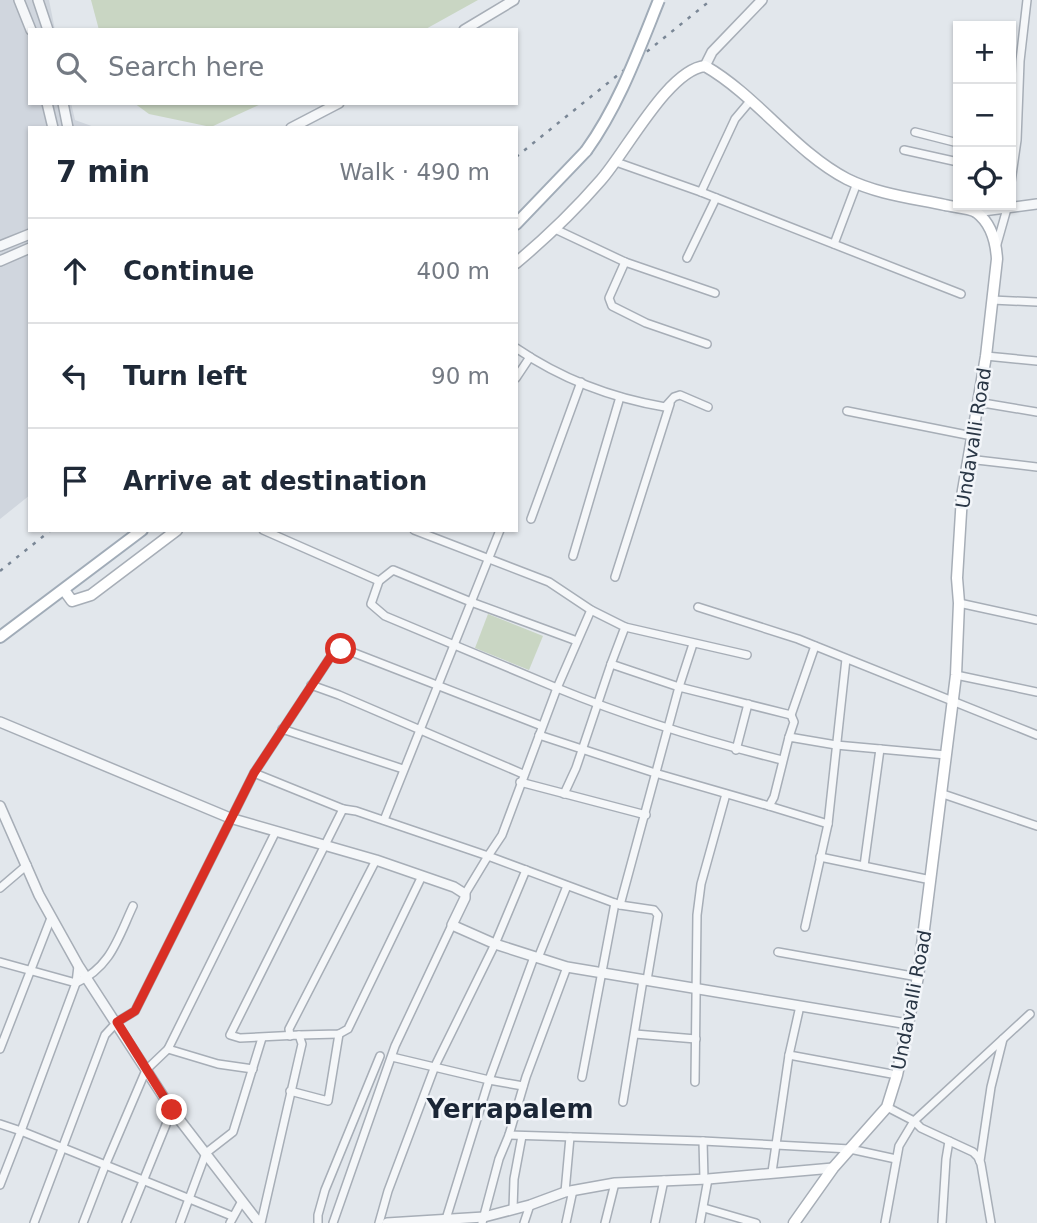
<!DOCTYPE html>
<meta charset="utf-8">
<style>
body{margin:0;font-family:"DejaVu Sans",sans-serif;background:#f6f6f7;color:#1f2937}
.controls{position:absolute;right:21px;top:21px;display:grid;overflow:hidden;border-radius:0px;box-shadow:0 2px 5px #0004}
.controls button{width:63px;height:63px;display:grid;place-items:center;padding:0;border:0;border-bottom:2px solid #e0e1e3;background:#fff;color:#1f2937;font:35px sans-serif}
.stop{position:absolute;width:21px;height:21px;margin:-16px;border:5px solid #d93025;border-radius:50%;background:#fff}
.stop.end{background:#d93025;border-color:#fff;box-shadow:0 2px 7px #0008}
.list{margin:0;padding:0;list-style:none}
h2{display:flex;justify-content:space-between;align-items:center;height:91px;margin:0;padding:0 28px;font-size:30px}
h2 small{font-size:23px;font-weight:400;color:#747a83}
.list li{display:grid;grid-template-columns:46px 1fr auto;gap:21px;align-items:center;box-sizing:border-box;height:105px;padding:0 28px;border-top:2px solid #e0e1e3}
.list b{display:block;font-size:26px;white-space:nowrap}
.list em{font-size:23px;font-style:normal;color:#747a83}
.icon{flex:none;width:38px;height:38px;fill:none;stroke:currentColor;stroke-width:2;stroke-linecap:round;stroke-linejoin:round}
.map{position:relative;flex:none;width:1037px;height:1223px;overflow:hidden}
.search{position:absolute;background:#fff;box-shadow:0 2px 5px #0004;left:28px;top:28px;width:490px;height:77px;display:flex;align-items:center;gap:18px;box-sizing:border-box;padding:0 24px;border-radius:0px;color:#747a83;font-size:26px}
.panel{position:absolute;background:#fff;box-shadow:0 2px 5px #0004;left:28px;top:126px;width:490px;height:406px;border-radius:0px}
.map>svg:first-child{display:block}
.built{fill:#d0d6de}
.green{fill:#c9d6c3}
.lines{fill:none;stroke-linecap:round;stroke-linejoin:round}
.minor-casing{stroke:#a7aeb7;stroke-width:10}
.tertiary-casing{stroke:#a7aeb7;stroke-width:12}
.secondary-casing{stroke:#a7aeb7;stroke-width:13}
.primary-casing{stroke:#a1acb8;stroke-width:14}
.minor{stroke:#f5f7f9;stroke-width:7}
.tertiary{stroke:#f5f7f9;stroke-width:9}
.secondary{stroke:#fff;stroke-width:10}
.primary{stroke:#fff;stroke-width:10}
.rail{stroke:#7a8796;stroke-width:2.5;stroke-dasharray:3.5 7;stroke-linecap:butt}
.primary-bridge-casing{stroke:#a1acb8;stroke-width:14;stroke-linecap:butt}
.primary-bridge{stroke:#fff;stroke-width:10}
.route{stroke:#d93025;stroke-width:9}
.labels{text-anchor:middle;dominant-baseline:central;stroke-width:5;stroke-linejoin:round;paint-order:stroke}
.street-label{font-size:19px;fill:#293645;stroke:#f2f5f9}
.district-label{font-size:26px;font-weight:bold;fill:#1b2636;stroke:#f2f5f9}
</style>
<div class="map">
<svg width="1037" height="1223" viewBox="0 0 1037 1223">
<rect width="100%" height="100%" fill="#e2e7ec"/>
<polygon class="built" points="0,0 49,0 55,30 30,30 30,103 71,103 75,120 97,128 30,128 30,495 0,519"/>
<g class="green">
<polygon points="91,0 478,0 424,30 99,30"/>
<polygon points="134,103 263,103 211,127 149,114"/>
<polygon points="488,614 543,636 529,670 475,648"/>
</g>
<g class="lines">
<defs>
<g id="minor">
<polyline points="915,132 958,143"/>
<polyline points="904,150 958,162"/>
<polyline points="616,162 701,192 961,294"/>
<polyline points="1011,182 1017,140 1020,61 1027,0"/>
<polyline points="701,192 735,119 751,100"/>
<polyline points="555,229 625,262 715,293"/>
<polyline points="834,244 857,183"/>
<polyline points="997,244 1008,205"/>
<polyline points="687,258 716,198"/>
<polyline points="625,262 609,298 612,306 646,323 707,344"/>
<polyline points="992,300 1037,302"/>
<path d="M516,348C560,378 612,398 665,407L674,397L680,395L708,407"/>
<polyline points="986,356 1037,361"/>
<polyline points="516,378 530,357"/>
<polyline points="977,402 1037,412"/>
<polyline points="847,411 972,436"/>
<polyline points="968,459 1037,467"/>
<polyline points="531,519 581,382"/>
<polyline points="263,530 379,581"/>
<polyline points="414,530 549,582 591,610 625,627 611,664 679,687 693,644"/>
<polyline points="573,556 620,397"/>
<polyline points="615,577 670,404"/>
<polyline points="959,603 1037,620"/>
<polyline points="698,607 798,639 1037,735"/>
<polyline points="625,627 747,655"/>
<polyline points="577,641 471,602 393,570 379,581 371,604 385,616 557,688 591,610"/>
<polyline points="956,675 1037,692"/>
<polyline points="311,685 339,695 523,774"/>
<polyline points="791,715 815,646"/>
<polyline points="282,729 403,769"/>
<polyline points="539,735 655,773 769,806 774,797 789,737 836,745 946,755"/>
<polyline points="736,750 748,704"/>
<polyline points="254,773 343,809"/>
<polyline points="520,782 646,815"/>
<polyline points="564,794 576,768 611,664"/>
<polyline points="943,794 1037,826"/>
<polyline points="769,806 828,824"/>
<polyline points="384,820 500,530"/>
<polyline points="820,857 931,880"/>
<polyline points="864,866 880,749"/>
<polyline points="0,888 27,865"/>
<polyline points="465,894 488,856 620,905 654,910 658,915 647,980"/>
<polyline points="620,905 679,687 791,715 794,722 789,737"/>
<polyline points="805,927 828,824 846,659"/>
<polyline points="778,952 918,977"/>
<polyline points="538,958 567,886"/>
<path d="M0,962L76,983C111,967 118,938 133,906"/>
<polyline points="635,1034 696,1039"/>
<polyline points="299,1035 339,1034 348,1029 422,876"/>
<polyline points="290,1036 289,1029 376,860"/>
<polyline points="0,1049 51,918"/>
<polyline points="168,1049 218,1064 253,1069"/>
<polyline points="789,1055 897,1075"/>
<polyline points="392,1057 489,1080 523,1086"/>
<polyline points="582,1077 615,903"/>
<polyline points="695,1082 697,915 701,884 726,794"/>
<polyline points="290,1091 328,1101 339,1034"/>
<polyline points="623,1102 643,980"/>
<polyline points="887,1107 914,1121 921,1128 973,1152 978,1157 981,1164 991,1223"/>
<polyline points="0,1124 21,1131 76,983 78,966"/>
<polyline points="509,1135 703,1141 850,1149 896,1159"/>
<polyline points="703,1141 704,1179"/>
<polyline points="980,1161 991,1087 1003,1039"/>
<polyline points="772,1172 789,1055 800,1006"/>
<polyline points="0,1185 21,1131 232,1216"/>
<polyline points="565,1192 570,1137"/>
<polyline points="704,1208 756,1223"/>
<polyline points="513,1209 514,1179 522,1136"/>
<polyline points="446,1219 489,1080 534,957"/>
<polyline points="34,1223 105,1035 117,1022 135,1011 254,773 335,650 344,649 542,726"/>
<polyline points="83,1223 105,1166 146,1070 168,1049 275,833"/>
<polyline points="126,1223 172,1110"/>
<polyline points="180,1223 206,1153 233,1132 262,1038"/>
<polyline points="230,1223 242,1201"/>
<path d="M261,1223L302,1044L299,1035L240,1038L230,1035L343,809L356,811L488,856L502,835L557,688C630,718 705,741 782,760"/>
<polyline points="318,1223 318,1215 325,1190 380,1056"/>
<polyline points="333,1223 395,1046 452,925"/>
<polyline points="379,1223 388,1191 435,1066 495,944 526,870"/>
<polyline points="482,1223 499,1159 509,1135 526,1077 567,967"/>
<polyline points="524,1223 530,1205"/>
<polyline points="566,1223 573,1190"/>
<polyline points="605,1223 615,1183"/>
<polyline points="655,1223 664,1180"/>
<polyline points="700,1223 708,1179"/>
<polyline points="885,1223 899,1146 914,1121 1030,1014"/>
<polyline points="942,1223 946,1159 949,1141"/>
</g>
<g id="tertiary">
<polyline points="19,0 31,30"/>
<polyline points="38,0 48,30"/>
<polyline points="464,30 514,0"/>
<polyline points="705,66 712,52 762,0"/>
<polyline points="47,103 53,128"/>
<polyline points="63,103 68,128"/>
<polyline points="291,128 339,103"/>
<polyline points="975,212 1037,204"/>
<polyline points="0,246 30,234"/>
<polyline points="0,261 30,248"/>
<polyline points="0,722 230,818 376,860 454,887 465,894 465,898 452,925 495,944 567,967 908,1024"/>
<polyline points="0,806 39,895 78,965 172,1110 259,1223"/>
<polyline points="387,1223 484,1217 530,1205 565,1192 615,1183 708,1179 833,1168"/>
</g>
<g id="secondary">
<path d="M516,263C547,237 575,210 601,180C626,152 668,70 705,66C757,96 795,152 847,179C877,194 912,198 945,205C953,207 969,208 976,212C991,223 996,242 997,259L986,356L962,496L957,578L959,603L956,675L918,977L897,1075L887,1107L833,1168L794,1223"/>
<polyline points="64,590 72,601 91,595 177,530"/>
</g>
<g id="primary">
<polyline points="516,224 586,151"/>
<polyline points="0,637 142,530"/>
</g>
</defs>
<use href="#minor" class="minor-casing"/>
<use href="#tertiary" class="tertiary-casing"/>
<use href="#secondary" class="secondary-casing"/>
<use href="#primary" class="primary-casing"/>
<use href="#minor" class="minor"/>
<use href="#tertiary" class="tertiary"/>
<use href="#secondary" class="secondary"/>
<use href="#primary" class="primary"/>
<g class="rail">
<polyline points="516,157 711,0"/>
<polyline points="0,571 51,530"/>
</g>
<defs>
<path id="primary-bridge" d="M586,151C619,105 638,52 659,0"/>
</defs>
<use href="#primary-bridge" class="primary-bridge-casing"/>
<use href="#primary-bridge" class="primary-bridge"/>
</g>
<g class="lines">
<polyline class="route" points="172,1110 117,1022 135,1011 254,773 335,650 341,649"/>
</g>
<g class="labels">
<g class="street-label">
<text transform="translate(973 438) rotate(-81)">Undavalli Road</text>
<text transform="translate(911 1000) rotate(-79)">Undavalli Road</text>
</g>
<g class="district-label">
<text x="510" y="1109">Yerrapalem</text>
</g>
</g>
</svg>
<div class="controls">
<button>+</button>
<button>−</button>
<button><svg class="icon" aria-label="locate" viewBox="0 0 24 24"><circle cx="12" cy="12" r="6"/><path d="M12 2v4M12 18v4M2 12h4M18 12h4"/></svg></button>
</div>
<div class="stop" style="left:341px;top:649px"></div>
<div class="stop end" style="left:172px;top:1110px"></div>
<div class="search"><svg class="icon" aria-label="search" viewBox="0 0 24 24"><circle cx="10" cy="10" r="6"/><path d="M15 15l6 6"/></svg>Search here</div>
<section class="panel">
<h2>7 min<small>Walk · 490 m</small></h2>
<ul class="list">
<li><svg class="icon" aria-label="ahead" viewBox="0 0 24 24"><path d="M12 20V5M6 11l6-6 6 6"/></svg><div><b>Continue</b></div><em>400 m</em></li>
<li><svg class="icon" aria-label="left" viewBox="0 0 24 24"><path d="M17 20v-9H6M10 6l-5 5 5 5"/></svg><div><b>Turn left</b></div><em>90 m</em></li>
<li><svg class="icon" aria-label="arrive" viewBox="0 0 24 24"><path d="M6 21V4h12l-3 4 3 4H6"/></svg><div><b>Arrive at destination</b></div></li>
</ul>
</section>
</div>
